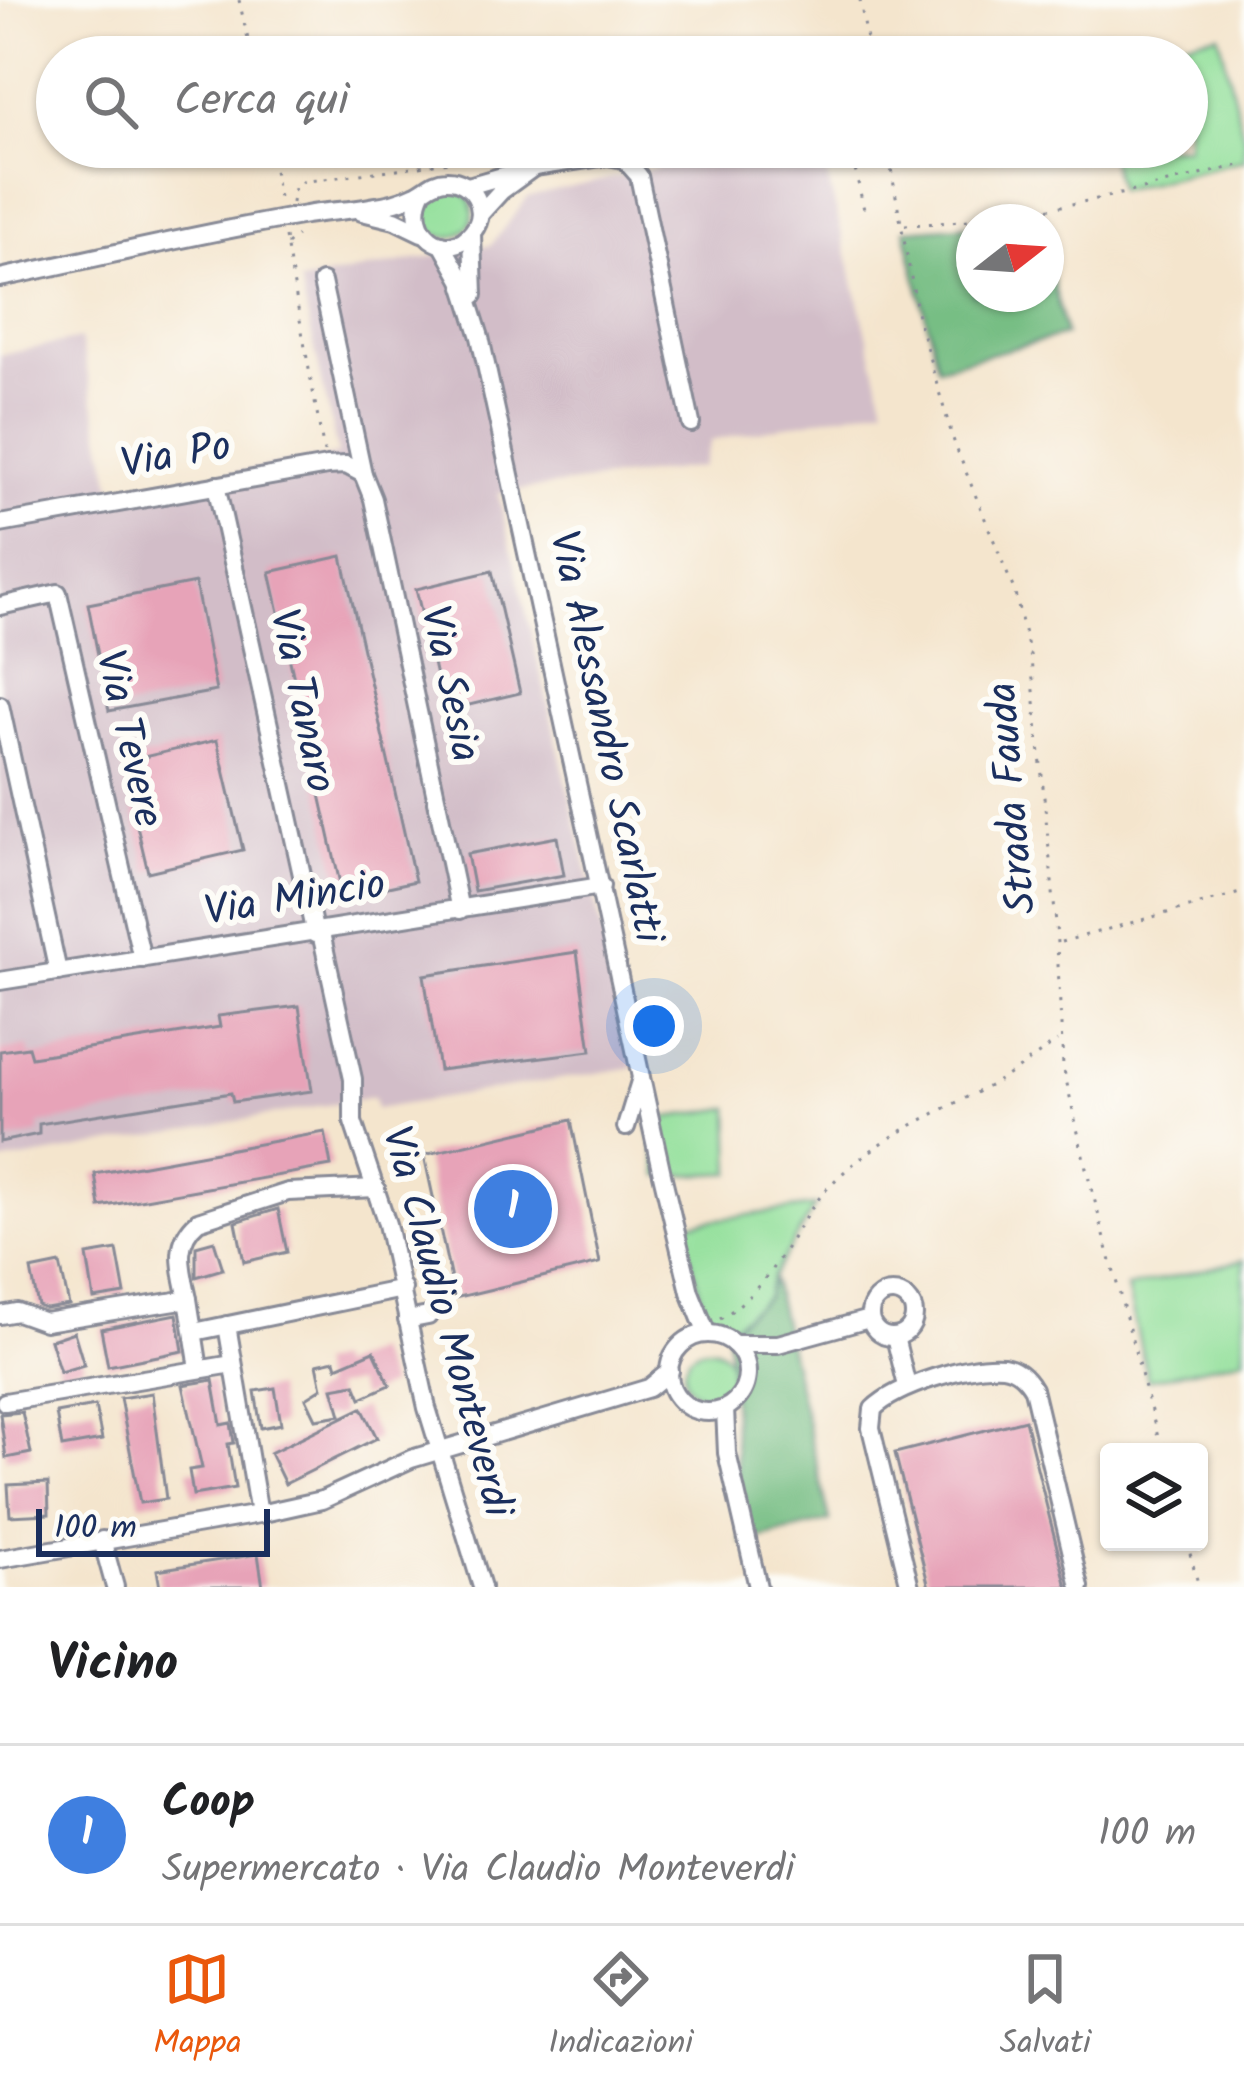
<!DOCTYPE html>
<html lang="it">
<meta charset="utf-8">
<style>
body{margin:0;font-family:Kalam,sans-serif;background:#f2f2f2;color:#202124}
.controls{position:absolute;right:36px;bottom:36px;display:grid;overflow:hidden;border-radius:12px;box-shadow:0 3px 9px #0004}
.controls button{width:108px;height:108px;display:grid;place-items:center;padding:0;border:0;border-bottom:3px solid #e0e0e0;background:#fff;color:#202124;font:60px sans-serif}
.compass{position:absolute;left:956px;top:204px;width:108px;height:108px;border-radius:50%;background:#fff;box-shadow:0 3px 9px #0004;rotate:73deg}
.scale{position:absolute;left:36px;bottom:30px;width:234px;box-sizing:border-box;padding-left:12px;border:6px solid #1b2f5e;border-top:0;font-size:33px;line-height:42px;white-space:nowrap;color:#1b2f5e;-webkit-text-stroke:9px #fdfcf7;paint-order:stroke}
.you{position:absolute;left:654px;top:1026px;width:42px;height:42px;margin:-30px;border:9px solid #fff;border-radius:50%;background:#1a73e8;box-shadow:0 0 0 18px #1a73e833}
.badge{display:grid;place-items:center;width:78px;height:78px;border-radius:50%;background:#ea580c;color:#fff;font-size:39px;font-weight:700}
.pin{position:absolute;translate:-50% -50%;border:6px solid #fff;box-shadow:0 3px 12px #0006}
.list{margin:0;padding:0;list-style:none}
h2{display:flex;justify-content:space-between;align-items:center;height:156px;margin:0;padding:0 48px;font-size:51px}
h2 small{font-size:39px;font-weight:400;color:#757577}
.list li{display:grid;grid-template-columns:78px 1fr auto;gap:36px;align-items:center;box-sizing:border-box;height:180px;padding:0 48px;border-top:3px solid #e0e0e0}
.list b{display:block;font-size:45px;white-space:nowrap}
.list p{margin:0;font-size:39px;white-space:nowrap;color:#757577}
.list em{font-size:39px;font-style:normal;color:#757577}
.icon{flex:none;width:66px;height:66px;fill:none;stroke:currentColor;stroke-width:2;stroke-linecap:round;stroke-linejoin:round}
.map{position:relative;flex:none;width:1244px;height:1587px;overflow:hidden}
.search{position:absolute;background:#fff;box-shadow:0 3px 9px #0004;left:36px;right:36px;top:36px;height:132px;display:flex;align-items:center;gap:30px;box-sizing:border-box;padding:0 42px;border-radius:66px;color:#757577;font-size:45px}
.sheet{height:336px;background:#fff}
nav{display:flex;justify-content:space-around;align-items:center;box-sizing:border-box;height:168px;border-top:3px solid #e0e0e0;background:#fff;font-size:33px;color:#757577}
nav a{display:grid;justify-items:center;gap:6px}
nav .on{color:#ea580c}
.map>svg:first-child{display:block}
.industrial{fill:#d2bdc8}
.green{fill:#94e09c;stroke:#58887d;stroke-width:3}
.forest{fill:#77be84;stroke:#497671;stroke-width:3}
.building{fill:#e7a3b8}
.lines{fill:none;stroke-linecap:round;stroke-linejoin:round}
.minor-casing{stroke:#888a96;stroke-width:22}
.path{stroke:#888a96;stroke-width:3;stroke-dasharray:3 9;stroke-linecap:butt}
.minor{stroke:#fff;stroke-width:16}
.labels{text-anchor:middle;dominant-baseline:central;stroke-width:12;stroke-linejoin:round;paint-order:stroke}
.street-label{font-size:42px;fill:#1b2f5e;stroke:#fdfcf7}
</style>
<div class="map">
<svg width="1244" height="1587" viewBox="0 0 1244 1587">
<rect width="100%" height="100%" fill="#fdfcf7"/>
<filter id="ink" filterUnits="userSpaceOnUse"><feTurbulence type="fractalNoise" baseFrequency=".00833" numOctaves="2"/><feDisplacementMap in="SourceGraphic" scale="24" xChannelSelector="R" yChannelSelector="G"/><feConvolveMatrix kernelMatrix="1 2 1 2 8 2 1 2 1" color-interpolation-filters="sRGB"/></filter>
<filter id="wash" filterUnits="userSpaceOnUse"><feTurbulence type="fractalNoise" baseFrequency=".004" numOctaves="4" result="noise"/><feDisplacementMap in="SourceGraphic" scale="48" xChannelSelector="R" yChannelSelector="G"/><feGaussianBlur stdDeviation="2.7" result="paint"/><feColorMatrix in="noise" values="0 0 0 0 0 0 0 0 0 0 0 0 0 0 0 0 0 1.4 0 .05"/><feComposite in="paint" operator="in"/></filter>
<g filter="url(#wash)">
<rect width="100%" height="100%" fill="#f4e5cd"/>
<polygon class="industrial" points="747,147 820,147 885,405 711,441 701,467 498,493 634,1067 376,1109 373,1097 0,1163 0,355 80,339 114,493 338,455 300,282 491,245 528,197"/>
<g class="green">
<polygon points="1219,34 1244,139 1244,160 1118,190 1108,147 1187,147 1187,57 1113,57"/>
<circle cx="448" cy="212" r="25"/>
<polygon points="730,1108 732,1173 659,1176 649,1120"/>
<polygon points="815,1206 772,1277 767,1297 727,1330 704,1308 682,1224"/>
<polygon points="1244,1260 1244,1358 1148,1380 1127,1288"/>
<circle cx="708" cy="1372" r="24"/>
</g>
<g class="forest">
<polygon points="974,225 974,294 1046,294 1046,250 1065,335 938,367 905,230"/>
<polygon points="772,1277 830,1521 742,1543 727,1330 767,1297"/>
</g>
<g id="blocks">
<g class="building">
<polygon points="342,556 415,881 343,897 270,572"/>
<polygon points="492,571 520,693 444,711 416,589"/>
<polygon points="195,583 216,691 109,711 88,604"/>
<polygon points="217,740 243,850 148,872 122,762"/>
<polygon points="557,837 564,875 474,891 467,854"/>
<polygon points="577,952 591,1051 439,1070 424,975"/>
<polygon points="299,1006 312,1091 233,1102 231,1093 39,1124 39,1134 0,1142 0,1051 28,1047 31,1057 220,1027 218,1016"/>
<polygon points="571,1120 600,1263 455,1298 424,1155"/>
<polygon points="325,1132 331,1166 100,1207 95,1174"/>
<polygon points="278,1209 287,1252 244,1262 236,1222"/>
<polygon points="214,1241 223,1269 196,1277 196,1246"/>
<polygon points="117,1250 125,1294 94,1299 87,1255"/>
<polygon points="60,1264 69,1305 46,1309 38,1306 31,1270"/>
<polygon points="177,1314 183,1351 108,1366 101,1329"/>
<polygon points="74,1332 84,1365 60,1372 50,1340"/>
<polygon points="374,1351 390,1385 361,1398 355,1384 333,1388 341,1415 316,1419 306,1398 322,1388 317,1364 335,1360 337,1367"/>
<polygon points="213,1380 221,1425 231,1423 234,1443 228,1444 235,1488 193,1495 189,1470 202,1468 183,1385"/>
<polygon points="275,1388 281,1424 261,1428 255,1391"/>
<polygon points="152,1393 166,1499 140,1503 120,1398"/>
<polygon points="95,1406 102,1440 62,1447 56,1413"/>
<polygon points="362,1408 377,1438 285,1484 270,1453"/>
<polygon points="22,1412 31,1453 6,1458 0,1414"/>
<polygon points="1025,1420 1067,1587 929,1587 895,1453"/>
<polygon points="48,1483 49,1514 10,1516 8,1485"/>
<polygon points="258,1554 263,1587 160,1587 157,1570"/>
</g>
</g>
</g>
<g filter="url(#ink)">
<use href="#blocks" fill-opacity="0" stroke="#888a96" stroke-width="3"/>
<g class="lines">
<defs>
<g id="minor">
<polyline points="534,167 607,156 624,159 639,176 691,423"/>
<polyline points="468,186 534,167 501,191 480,214"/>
<polyline points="362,212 395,220 422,233"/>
<polyline points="472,234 474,295"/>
<polyline points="442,244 462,280 480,337 662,1174 690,1292 707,1334"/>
<path d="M0,278C102,257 204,232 306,215C327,211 349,211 370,207C386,205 400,202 414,195C426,190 433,180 446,180C473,179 490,210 473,231C447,265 403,231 422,192"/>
<polyline points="322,282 363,474 373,499 460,910"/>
<polyline points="216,485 315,934"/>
<polyline points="0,524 327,466 346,465 363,474"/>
<polyline points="0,606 58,593 142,959"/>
<polyline points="0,705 58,972"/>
<polyline points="321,933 353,1079 353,1122 387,1224 427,1408 482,1587"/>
<polyline points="0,981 601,886"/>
<polyline points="626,1127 641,1078"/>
<circle cx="892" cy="1315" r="22"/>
<path d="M188,1299C182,1270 172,1243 198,1221L288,1192L376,1188"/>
<polyline points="0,1315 17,1312 45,1322 188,1299 199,1369"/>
<polyline points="407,1320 428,1316"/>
<polyline points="194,1332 403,1289"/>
<circle cx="708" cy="1373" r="39"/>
<polyline points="895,1337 907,1386"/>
<polyline points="734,1344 778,1344 869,1319"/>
<polyline points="5,1402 233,1364"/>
<polyline points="725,1409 727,1453 758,1587"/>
<polyline points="259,1514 322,1500 411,1459 649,1388 670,1371"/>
<polyline points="102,1540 115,1587"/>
<polyline points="0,1559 259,1514 227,1325"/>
<path d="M910,1587L871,1428L873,1409C896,1386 969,1363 1003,1366C1017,1368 1026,1377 1033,1389L1080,1587"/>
</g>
</defs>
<use href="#minor" class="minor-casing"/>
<g class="path">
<polyline points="239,0 252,57"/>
<polyline points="860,0 870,57"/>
<polyline points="270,147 280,204"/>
<polyline points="850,147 865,214"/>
<polyline points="874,147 889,164"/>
<polyline points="887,147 919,321 937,385 955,445 1014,590 1031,659 1056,924 1063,1066 1086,1168 1162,1452"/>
<polyline points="292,203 294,188 302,182 529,151"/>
<path d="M905,225C1020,220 1134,192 1244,164"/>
<polyline points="285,237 324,452"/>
<polyline points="287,245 297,236"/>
<polyline points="1061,942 1244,892"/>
<path d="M720,1319C787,1275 791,1218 844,1172C886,1134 937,1113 987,1087C1012,1074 1035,1057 1057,1041"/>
<polyline points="1187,1542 1199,1587"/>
</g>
<use href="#minor" class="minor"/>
</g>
</g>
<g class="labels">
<g class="street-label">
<text transform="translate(176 456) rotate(-10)">Via Po</text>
<text transform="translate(449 684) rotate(78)">Via Sesia</text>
<text transform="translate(301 701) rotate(78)">Via Tanaro</text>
<text transform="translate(605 737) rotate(78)">Via Alessandro Scarlatti</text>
<text transform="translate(128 739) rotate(77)">Via Tevere</text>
<text transform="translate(1013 798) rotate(-95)">Strada Fauda</text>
<text transform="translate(295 899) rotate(-9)">Via Mincio</text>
<text transform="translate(446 1322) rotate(75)">Via Claudio Monteverdi</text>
</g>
</g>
</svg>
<div class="controls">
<button><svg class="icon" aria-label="layers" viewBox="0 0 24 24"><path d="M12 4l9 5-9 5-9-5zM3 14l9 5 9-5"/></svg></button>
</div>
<svg class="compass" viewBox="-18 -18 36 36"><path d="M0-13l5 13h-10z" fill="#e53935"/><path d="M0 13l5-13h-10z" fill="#757577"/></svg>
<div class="scale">100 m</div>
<div class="you"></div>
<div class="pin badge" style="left:513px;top:1209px;background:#3f7fe0">1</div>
<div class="search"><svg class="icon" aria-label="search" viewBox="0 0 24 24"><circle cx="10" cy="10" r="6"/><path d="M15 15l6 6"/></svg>Cerca qui</div>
</div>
<section class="sheet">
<h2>Vicino<small></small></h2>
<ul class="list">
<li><span class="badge" style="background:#3f7fe0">1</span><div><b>Coop</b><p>Supermercato · Via Claudio Monteverdi</p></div><em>100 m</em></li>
</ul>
</section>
<nav>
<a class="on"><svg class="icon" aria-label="map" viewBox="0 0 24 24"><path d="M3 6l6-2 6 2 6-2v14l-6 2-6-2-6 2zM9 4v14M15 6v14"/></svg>Mappa</a>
<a><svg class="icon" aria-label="directions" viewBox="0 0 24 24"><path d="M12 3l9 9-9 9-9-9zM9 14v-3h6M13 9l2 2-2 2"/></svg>Indicazioni</a>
<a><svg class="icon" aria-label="saved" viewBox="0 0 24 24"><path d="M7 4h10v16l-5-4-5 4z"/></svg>Salvati</a>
</nav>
